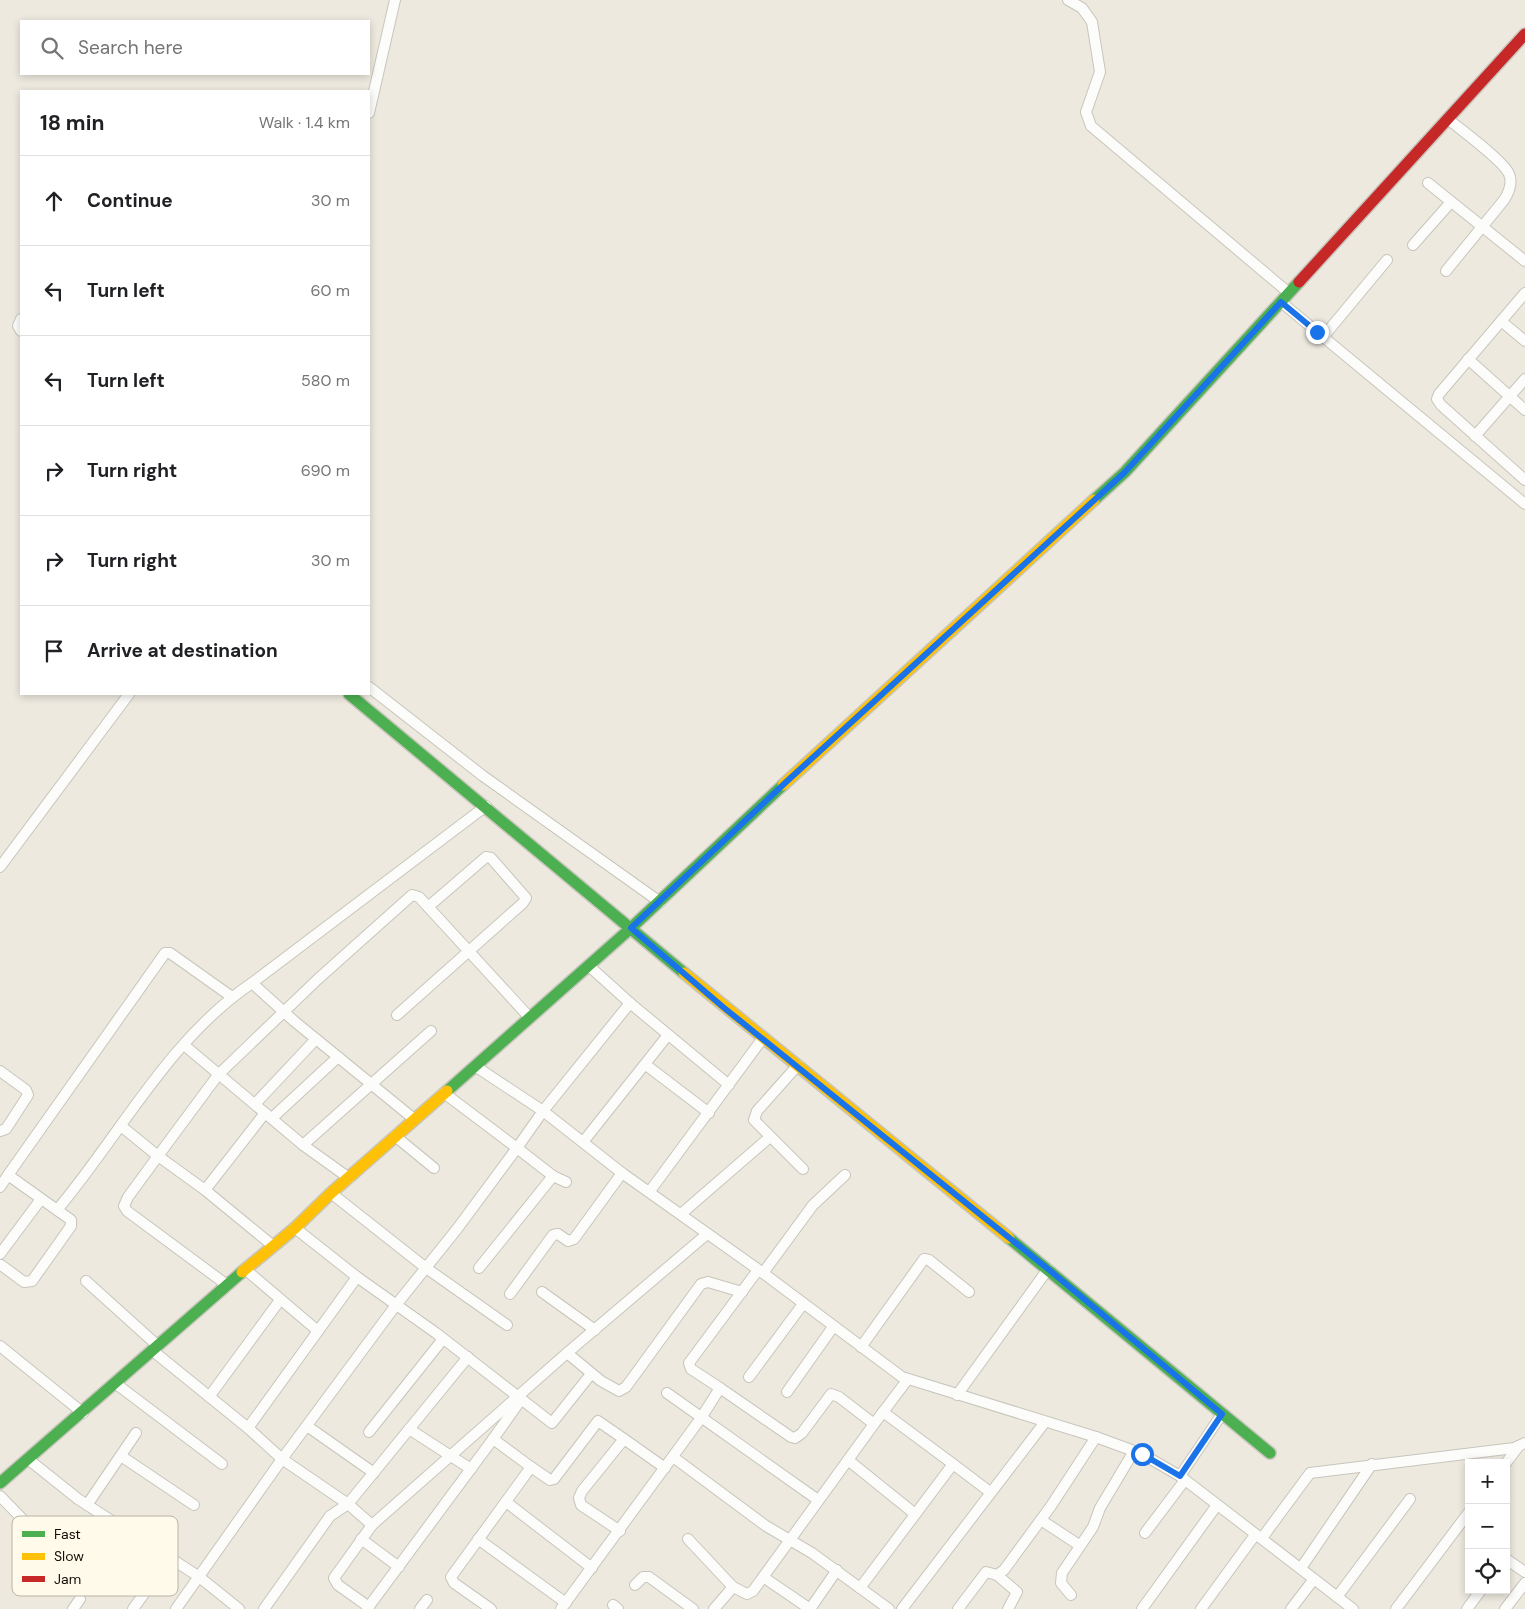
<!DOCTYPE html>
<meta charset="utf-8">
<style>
body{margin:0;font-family:"DM Sans",sans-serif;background:#f2f2f2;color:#202124}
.controls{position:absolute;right:15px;bottom:15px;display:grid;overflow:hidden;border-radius:0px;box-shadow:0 2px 8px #0003}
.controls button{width:45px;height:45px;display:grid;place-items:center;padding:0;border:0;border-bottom:1px solid #e0e0e0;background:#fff;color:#202124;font:25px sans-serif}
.stop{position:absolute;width:15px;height:15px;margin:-11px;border:4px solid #1a73e8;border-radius:50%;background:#fff}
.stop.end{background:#1a73e8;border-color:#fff;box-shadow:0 1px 5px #0008}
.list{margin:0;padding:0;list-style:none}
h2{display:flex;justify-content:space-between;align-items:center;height:65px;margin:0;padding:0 20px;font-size:21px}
h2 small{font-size:16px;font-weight:400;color:#757577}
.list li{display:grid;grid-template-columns:32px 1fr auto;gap:15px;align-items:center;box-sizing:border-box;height:90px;padding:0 20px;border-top:1px solid #e0e0e0}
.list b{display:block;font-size:19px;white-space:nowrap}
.list em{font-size:16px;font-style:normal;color:#757577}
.icon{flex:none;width:28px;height:28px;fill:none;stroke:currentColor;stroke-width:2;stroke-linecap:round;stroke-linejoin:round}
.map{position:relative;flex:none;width:1525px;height:1609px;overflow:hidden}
.search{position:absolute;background:#fff;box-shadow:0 2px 8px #0003;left:20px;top:20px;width:350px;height:55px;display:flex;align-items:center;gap:12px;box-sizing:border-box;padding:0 18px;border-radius:0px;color:#757577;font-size:19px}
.panel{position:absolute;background:#fff;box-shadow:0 2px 8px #0003;left:20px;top:90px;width:350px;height:605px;border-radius:0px}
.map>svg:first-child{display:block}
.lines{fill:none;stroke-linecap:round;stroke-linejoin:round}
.street-casing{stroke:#c8c5bc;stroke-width:12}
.fast-casing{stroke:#c8c5bc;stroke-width:14}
.slow-casing{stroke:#c8c5bc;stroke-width:14}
.jam-casing{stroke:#c8c5bc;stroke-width:14}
.street{stroke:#fcfcfa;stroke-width:10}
.fast{stroke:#4caf50;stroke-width:11}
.slow{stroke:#ffc107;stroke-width:11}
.jam{stroke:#c62828;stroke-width:11}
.route{stroke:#1a73e8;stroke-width:6}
.key{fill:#fffaea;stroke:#b8b4a6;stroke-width:1}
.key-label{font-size:14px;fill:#110f08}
</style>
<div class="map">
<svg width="1525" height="1609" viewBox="0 0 1525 1609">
<rect width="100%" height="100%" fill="#ede9df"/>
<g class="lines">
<defs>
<g id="street">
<polyline points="1068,0 1082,8 1092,22 1100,72 1086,112 1091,126 1289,293"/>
<polyline points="369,113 395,0"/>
<polyline points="1428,183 1525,261"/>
<polyline points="1413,245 1451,202"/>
<path d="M1446,271L1504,200C1509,192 1513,183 1509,174C1504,161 1461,130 1448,119"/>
<polyline points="1525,293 1439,394 1437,399 1441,405 1525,480"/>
<polyline points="1281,302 1525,504"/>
<polyline points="21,319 18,326 21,331"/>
<polyline points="1501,321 1525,341"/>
<polyline points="1323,337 1387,260"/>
<polyline points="1468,359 1525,410"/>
<polyline points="1475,436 1525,379"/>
<polyline points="369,687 483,776 660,902"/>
<polyline points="0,867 129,694"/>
<polyline points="589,966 630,1003 729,1085"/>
<polyline points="397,1015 523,903 526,898 491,858 486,857 428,907"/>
<polyline points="184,1045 303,1145 349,1178"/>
<polyline points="646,1065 709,1113"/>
<polyline points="798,1065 757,1111 754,1120 803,1169"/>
<polyline points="475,1066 543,1111 622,1173 763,1273 902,1377 1096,1437 1142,1454 1180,1476 1353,1609"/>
<polyline points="0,1071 26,1090 28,1095 6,1129 0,1131"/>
<polyline points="444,1093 517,1148 457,1229 396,1305 282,1459 348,1504 372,1525 567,1353 707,1234"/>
<polyline points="255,1104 316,1039"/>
<polyline points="265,1113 205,1190 158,1156 218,1075 318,979 412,895 419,897 530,1018"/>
<polyline points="272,1118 338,1057"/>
<polyline points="414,1119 294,1021 252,983 486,806"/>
<polyline points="121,1126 158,1156 128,1197 124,1206 127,1211 227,1285"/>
<polyline points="395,1136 434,1168"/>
<polyline points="583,1142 668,1035"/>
<polyline points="303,1145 431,1031"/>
<polyline points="8,1175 165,953 170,953 232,997"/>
<polyline points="566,1182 553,1176 517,1148 543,1111 630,1003"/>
<path d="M0,1187L8,1175L57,1210C121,1134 168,1040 252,983"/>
<polyline points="205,1190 272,1245"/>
<polyline points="650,1191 763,1038"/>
<polyline points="331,1193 426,1268 507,1325"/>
<polyline points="681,1214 770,1137"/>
<polyline points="295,1228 357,1277 436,1333 552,1423 591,1374"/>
<polyline points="0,1254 41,1199"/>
<polyline points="1,1265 24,1282 32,1281 71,1226 71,1220 57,1210"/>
<polyline points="479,1268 553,1176"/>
<polyline points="246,1270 318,1331"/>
<polyline points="763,1273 813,1205 845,1175"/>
<polyline points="86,1281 158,1346"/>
<polyline points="542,1292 595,1330"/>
<polyline points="510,1294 553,1235 558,1234 568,1241 574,1239 622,1173"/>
<polyline points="0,1346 83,1413"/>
<polyline points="861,1347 924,1259 929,1260 969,1292"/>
<polyline points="153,1351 248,1428 282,1459 176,1609"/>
<polyline points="567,1353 601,1381 619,1391 626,1387 701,1284 708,1282 742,1292"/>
<polyline points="749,1377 803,1304"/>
<polyline points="115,1383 222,1464"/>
<polyline points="787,1392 833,1327"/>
<polyline points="667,1393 818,1500"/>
<polyline points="957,1395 1048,1269"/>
<polyline points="209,1397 280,1300"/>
<polyline points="883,1412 953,1464"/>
<polyline points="874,1424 908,1379"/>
<polyline points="307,1426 374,1473"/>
<polyline points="248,1428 357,1277"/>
<polyline points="409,1429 471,1469"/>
<polyline points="369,1432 443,1339"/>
<polyline points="121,1456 194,1505"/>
<polyline points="673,1457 766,1526 812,1553 889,1609"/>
<polyline points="28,1459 78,1499 152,1547"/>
<polyline points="848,1460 915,1514"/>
<polyline points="1506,1463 1518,1447"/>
<polyline points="531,1467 550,1480 554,1479 598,1421 624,1439"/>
<polyline points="1180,1476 1222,1414"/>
<polyline points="0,1496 65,1563"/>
<polyline points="506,1502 592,1568"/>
<polyline points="87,1505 136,1433"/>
<polyline points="1041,1520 1079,1545"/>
<polyline points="620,1531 581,1505 579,1498 582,1491 624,1439 665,1468"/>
<polyline points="1145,1533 1185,1480"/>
<polyline points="1262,1538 1310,1473 1514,1448 1525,1443"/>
<polyline points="361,1539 399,1567"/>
<polyline points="478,1539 566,1603"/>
<polyline points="688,1539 733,1587"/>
<polyline points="1506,1559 1525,1572"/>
<polyline points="1301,1568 1372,1464"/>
<polyline points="997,1575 1017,1592 1008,1609"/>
<polyline points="763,1577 810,1609"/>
<polyline points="635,1585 643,1577 649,1577 693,1609"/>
<polyline points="860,1588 953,1464 990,1492"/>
<polyline points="1071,1595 1061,1583 1062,1573 1093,1527 1100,1508 1134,1451"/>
<polyline points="1337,1597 1410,1499"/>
<polyline points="613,1605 618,1609"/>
<polyline points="369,1607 338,1585 334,1578 372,1525"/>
<polyline points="73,1609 80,1599"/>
<polyline points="133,1609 170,1558 198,1576 239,1609"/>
<polyline points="264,1609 330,1516 348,1504 468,1357"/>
<polyline points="367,1609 493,1439"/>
<polyline points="420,1609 427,1600"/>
<polyline points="491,1609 454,1583 451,1577 531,1467 493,1439 520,1401"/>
<polyline points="561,1609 701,1418 720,1388 691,1369 689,1363 758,1270"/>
<polyline points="714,1609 733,1587 747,1594 753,1591 874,1424 839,1397 831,1394 802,1433 795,1438 791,1437 720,1388"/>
<polyline points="810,1609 837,1570"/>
<polyline points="902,1609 1045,1422"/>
<polyline points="958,1609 986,1572 997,1575 1004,1570 1051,1506 1096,1437"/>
<polyline points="1142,1609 1217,1505"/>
<polyline points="1201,1609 1255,1535"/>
<polyline points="1291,1609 1314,1579"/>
<polyline points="1396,1609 1469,1512"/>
<polyline points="1467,1609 1481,1590"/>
<polyline points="1505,1609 1525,1583"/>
</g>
<g id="fast">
<polyline points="1094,500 1125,472 1299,282"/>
<polyline points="349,694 684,973"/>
<polyline points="447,1091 631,928 783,785"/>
<polyline points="1009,1238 1270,1453"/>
<polyline points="0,1483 242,1272"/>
</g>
<g id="slow">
<polyline points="783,785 1094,500"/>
<polyline points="684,973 1009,1238"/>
<polyline points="242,1272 295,1228 331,1193 447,1091"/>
</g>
<polyline id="jam" points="1299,282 1525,34"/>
</defs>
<use href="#street" class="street-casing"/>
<use href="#fast" class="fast-casing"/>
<use href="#slow" class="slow-casing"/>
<use href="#jam" class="jam-casing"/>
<use href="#street" class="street"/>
<use href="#fast" class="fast"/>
<use href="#slow" class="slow"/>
<use href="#jam" class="jam"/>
</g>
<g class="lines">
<polyline class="route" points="1142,1454 1180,1476 1222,1414 1048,1269 723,1007 631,928 785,783 1125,472 1281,302 1317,332"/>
</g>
<rect x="12" y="1516" width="166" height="80" rx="8" class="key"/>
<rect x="22" y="1531" width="23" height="6" fill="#4caf50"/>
<rect x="22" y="1553" width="23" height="7" fill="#ffc107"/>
<rect x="22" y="1576" width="23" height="6" fill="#c62828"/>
<g class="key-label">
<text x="54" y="1539">Fast</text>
<text x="54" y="1561">Slow</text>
<text x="54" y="1584">Jam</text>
</g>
</svg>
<div class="controls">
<button>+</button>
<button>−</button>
<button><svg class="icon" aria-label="locate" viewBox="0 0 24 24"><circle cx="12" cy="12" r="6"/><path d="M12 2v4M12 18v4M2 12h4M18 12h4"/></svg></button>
</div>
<div class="stop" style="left:1142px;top:1454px"></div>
<div class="stop end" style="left:1317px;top:332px"></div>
<div class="search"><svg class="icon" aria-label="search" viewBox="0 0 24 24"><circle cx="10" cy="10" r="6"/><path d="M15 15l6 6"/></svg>Search here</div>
<section class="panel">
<h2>18 min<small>Walk · 1.4 km</small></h2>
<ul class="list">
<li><svg class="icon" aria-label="ahead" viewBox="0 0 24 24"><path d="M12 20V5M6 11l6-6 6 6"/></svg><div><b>Continue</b></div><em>30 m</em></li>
<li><svg class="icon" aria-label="left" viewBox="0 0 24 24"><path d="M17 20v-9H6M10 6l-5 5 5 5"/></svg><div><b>Turn left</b></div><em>60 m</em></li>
<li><svg class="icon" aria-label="left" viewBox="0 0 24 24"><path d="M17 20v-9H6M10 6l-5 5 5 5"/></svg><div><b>Turn left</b></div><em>580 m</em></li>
<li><svg class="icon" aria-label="right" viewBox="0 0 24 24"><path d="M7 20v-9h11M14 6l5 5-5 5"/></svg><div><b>Turn right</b></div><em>690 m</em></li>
<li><svg class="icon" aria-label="right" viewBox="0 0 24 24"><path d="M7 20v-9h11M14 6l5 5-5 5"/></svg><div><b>Turn right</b></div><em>30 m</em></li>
<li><svg class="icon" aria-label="arrive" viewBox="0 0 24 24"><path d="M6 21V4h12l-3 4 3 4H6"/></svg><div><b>Arrive at destination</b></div></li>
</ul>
</section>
</div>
